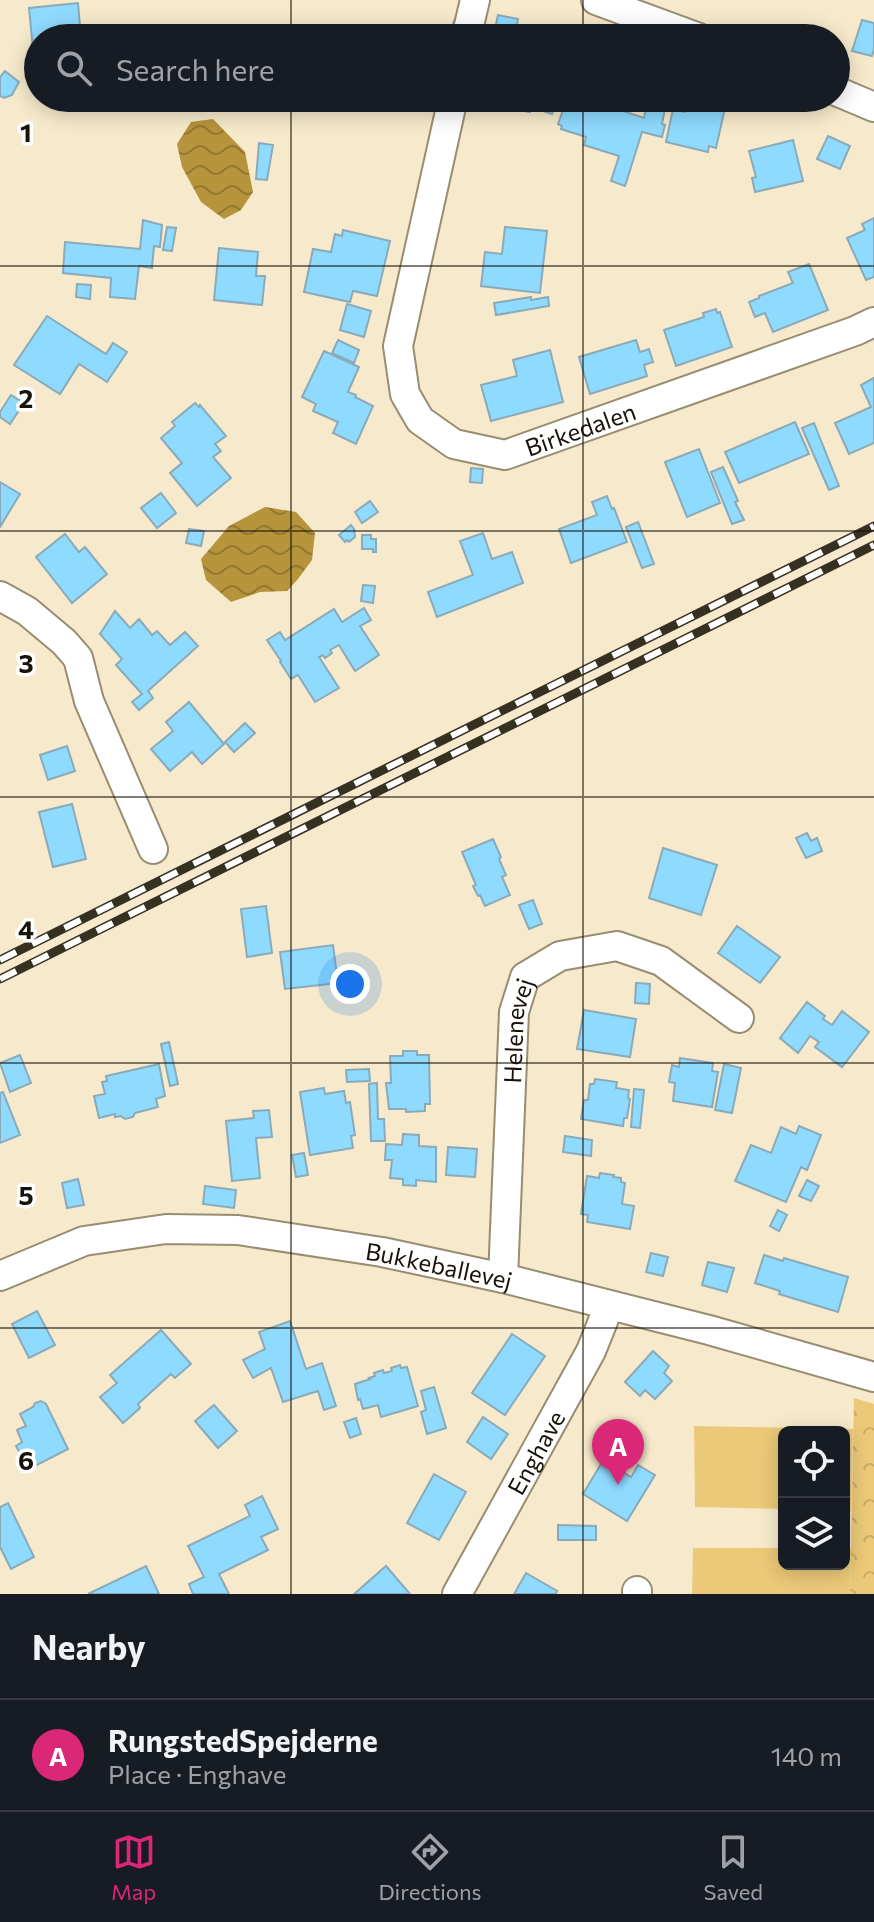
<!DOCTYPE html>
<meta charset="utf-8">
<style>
body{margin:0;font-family:Commissioner,sans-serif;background:#242831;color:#f1f3f6}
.controls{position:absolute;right:24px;bottom:24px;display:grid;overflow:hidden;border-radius:12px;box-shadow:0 4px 20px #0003}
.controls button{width:72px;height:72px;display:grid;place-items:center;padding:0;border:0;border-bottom:2px solid #363941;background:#171b24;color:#f1f3f6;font:40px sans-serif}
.you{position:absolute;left:350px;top:984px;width:28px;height:28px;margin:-20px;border:6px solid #fff;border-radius:50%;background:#1a73e8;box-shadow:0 0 0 12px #1a73e833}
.badge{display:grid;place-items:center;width:52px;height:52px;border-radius:50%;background:#db2777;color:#fff;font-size:26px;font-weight:700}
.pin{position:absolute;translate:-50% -66px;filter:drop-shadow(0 2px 4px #0008)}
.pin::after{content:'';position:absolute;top:42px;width:28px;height:24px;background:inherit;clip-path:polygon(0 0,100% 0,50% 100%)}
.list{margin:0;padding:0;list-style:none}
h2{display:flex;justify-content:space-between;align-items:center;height:104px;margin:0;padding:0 32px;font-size:34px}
h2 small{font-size:26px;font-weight:400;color:#9ea1a6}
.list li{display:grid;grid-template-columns:52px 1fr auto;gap:24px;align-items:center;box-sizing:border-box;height:112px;padding:0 32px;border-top:2px solid #363941}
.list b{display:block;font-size:30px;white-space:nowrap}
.list p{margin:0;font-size:26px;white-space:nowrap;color:#9ea1a6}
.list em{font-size:26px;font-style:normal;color:#9ea1a6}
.icon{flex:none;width:44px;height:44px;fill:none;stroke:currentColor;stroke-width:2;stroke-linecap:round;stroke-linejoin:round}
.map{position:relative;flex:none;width:874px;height:1594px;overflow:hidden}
.search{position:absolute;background:#171b24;box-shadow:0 4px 20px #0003;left:24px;right:24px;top:24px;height:88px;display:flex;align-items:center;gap:20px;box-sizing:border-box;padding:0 28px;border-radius:44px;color:#9ea1a6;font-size:30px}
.sheet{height:216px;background:#171b24}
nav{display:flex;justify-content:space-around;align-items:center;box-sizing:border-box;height:112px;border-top:2px solid #363941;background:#171b24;font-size:22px;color:#9ea1a6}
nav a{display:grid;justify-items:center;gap:4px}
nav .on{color:#db2777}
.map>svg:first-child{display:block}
.park{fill:url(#park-crowns)}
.pitch{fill:#ebc978}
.water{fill:url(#water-waves)}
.building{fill:#8fdbff;stroke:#8aaab9;stroke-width:2}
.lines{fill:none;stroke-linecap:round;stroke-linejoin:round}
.minor-casing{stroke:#988c71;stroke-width:32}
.minor{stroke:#fff;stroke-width:28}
.rail-casing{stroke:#363023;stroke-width:9}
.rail{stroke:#fff;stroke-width:6;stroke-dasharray:18;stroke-linecap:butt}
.grid{fill:none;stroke:#181309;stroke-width:2;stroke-opacity:0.55}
.labels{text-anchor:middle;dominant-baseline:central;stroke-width:7;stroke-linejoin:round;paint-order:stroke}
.street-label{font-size:24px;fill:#181309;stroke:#fff}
.grid-label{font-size:26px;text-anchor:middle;font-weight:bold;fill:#181309;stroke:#fff;stroke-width:7;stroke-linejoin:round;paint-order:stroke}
</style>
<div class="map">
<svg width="874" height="1594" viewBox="0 0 874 1594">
<defs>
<pattern id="park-crowns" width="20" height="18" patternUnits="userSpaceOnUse" patternTransform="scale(2)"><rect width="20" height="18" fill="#ebc978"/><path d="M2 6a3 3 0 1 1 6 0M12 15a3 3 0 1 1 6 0" fill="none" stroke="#c9ac66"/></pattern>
<pattern id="water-waves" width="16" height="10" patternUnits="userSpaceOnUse" patternTransform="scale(2)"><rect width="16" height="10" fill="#b6943c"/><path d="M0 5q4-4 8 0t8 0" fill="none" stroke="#937831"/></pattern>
</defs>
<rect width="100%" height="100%" fill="#f7eacc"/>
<polygon class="park" points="854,1398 874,1404 874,1594 850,1594"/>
<g class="pitch">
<polygon points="694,1426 853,1429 851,1511 844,1510 844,1432 784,1432 784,1509 695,1507"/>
<polygon points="693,1548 784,1548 784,1564 844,1564 844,1548 851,1548 850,1594 692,1594"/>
</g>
<g class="water">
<polygon points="213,119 245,152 253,192 241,210 224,219 201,202 182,167 177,144 191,122"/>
<polygon points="265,507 296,512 315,533 312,560 298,579 287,591 260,592 231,602 206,580 201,559 229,526"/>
</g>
<g class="building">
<polygon points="78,3 81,38 38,38 38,49 33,49 29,8"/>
<polygon points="498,15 518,19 515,38 493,38"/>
<polygon points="862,20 874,23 874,49 872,56 852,51"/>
<polygon points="454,21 459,22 455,38 430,38 432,28 451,32"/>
<polygon points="219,27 247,30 246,38 218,38"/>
<polygon points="5,71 19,82 12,95 4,98 0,96 0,77"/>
<polygon points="498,98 533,98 530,112 496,106"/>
<polygon points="544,98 558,98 552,114 540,110"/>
<polygon points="566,98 600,98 616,103 614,108 644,118 648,98 667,98 662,124 665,125 662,137 642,132 625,186 611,181 619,156 584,145 586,137 561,129 562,126 558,124 563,110 566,111 567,108 563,106"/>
<polygon points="688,99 725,108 716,148 709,146 708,152 666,142 673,109 685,112"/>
<polygon points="828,136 850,146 840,169 817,159"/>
<polygon points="793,140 803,181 755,192 752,178 756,177 749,151"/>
<polygon points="259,143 273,145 267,180 256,179"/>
<polygon points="874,218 874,277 866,280 847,238 865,230 862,224"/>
<polygon points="143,220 162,225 160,247 154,246 152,268 139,266 135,299 110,297 111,278 63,273 65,242 140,249"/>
<polygon points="167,227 176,228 172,251 163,250"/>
<polygon points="505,227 547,231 540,293 481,286 485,252 502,254"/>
<polygon points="343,230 390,241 377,296 353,291 350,302 304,292 313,249 331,252 335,234 342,236"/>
<polygon points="219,248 258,252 256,276 265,276 262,305 214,300"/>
<polygon points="809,264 828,310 773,332 765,313 755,317 749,302 759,298 759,296 793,283 788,272"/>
<polygon points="77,284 91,285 90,299 76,297"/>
<polygon points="531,297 531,300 548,297 549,306 496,315 494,303"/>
<polygon points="347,304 371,311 364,337 340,330"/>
<polygon points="716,309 717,313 720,312 732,347 676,366 664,330 704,317 703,313"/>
<polygon points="47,316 106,354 113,343 127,352 107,382 79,364 60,394 14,365"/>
<polygon points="338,340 359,350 354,363 332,353"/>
<polygon points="636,340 640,352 649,349 653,362 644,365 647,376 590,394 579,357"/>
<polygon points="550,350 563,402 491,421 481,385 517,376 513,360"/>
<polygon points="324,351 359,367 348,392 356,395 355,397 373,406 356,444 333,433 338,422 313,411 316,404 302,397"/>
<polygon points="874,378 874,443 849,454 835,423 871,407 861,385"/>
<polygon points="11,395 24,403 10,424 0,417 0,412"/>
<polygon points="195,403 199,407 200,405 226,436 215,444 221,451 213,457 231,478 197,506 170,473 182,463 161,438 175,426 172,422"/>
<polygon points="795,422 809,454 739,483 725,452"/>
<polygon points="814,423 839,486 829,490 802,428"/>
<polygon points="699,449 720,503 687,517 665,462"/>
<polygon points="723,467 738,501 735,502 744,520 732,524 711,472"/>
<polygon points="471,468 483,469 482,483 470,482"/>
<polygon points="0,482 20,494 0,527"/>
<polygon points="161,493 176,513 157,528 141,508"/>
<polygon points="607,496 612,509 614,508 627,542 571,563 559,529 597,515 592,502"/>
<polygon points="370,501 378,512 362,523 355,512"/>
<polygon points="638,522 654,564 642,568 626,527"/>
<polygon points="351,525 354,529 355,537 349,542 347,540 345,542 339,535"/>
<polygon points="189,529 204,531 201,546 186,543"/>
<polygon points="483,533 492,559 512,552 523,583 437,617 428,592 473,575 460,541"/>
<polygon points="65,534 79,552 85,547 107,574 72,603 36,557"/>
<polygon points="362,535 371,535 371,539 376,539 376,552 373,552 373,549 362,549"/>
<polygon points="363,585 375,586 373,603 361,601"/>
<polygon points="364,608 371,620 360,626 379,655 355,671 339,645 330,650 332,653 325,658 323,655 319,657 339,688 315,702 298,675 291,679 280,662 281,661 267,640 280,632 285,640 334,609 342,622"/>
<polygon points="115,611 130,628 139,619 152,635 157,631 170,645 185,632 198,646 148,691 153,698 139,710 132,702 142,694 116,665 122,659 100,634"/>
<polygon points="189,702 224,744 202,764 192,752 170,771 151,749 173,731 166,722"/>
<polygon points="245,723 255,733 234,752 225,742"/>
<polygon points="67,746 75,771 48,780 40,755"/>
<polygon points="72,804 86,859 53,867 39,812"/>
<polygon points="807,833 811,841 817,838 822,851 806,858 796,838"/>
<polygon points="493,839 501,857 499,859 506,875 502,877 510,895 485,906 480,895 478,896 473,886 476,885 462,852"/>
<polygon points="663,848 717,865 701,915 649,898"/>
<polygon points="533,900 542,924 529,929 519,905"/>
<polygon points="266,906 272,953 247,957 241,909"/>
<polygon points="737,926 780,957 760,983 718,953"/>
<polygon points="333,945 338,983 285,989 280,952"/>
<polygon points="636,983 650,984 649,1004 635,1003"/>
<polygon points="807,1002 825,1016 823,1019 832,1025 842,1011 869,1032 842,1067 815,1047 819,1042 810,1036 798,1053 780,1038"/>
<polygon points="584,1010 636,1019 630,1057 577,1049"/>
<polygon points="169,1042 178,1084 170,1086 161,1044"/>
<polygon points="403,1051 417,1051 417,1055 429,1055 430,1104 425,1104 425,1111 406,1112 406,1109 389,1109 386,1083 391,1083 390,1056 403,1056"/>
<polygon points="20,1055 31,1083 10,1092 0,1063"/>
<polygon points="680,1058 713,1063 712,1071 718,1072 712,1107 673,1101 675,1083 669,1082 672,1065 679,1067"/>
<polygon points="159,1064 165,1096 156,1099 158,1107 135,1113 133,1117 125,1119 121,1116 115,1117 115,1114 99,1118 94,1096 105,1094 102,1082 107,1081 106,1076"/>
<polygon points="724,1064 741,1068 732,1113 715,1110"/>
<polygon points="369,1069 370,1081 347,1082 346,1070"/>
<polygon points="595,1079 617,1082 616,1088 629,1090 628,1098 630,1099 627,1118 624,1118 623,1126 581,1119 584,1100 588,1100 590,1084 594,1084"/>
<polygon points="377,1083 378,1119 384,1119 385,1141 371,1141 369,1084"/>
<polygon points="324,1088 325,1094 344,1091 346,1103 350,1102 355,1135 351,1136 353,1148 310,1155 300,1092"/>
<polygon points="634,1089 644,1090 640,1128 631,1127"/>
<polygon points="3,1092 20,1135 0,1143 0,1093"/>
<polygon points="269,1110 272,1137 256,1138 260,1178 232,1181 226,1121 254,1118 253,1111"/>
<polygon points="799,1126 821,1135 807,1170 801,1167 786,1202 735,1181 751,1145 771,1153 781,1127 796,1134"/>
<polygon points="403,1134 419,1135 419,1146 436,1147 436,1182 416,1180 416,1186 403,1185 403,1179 390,1178 392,1160 385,1160 386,1144 402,1145"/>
<polygon points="565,1136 592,1140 591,1156 563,1152"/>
<polygon points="448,1147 477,1149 475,1177 446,1175"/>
<polygon points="304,1153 308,1175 296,1177 292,1155"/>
<polygon points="600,1173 614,1175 613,1177 621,1178 621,1182 625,1183 622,1204 634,1206 630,1229 587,1222 588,1215 581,1214 587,1176 599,1178"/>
<polygon points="78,1179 84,1205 67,1208 62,1183"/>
<polygon points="807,1180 819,1186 811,1201 799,1196"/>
<polygon points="205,1186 236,1190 234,1208 203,1204"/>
<polygon points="778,1210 787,1215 779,1231 770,1226"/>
<polygon points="651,1253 668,1257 663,1276 646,1272"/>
<polygon points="764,1255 783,1261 784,1258 848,1277 838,1312 779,1294 780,1291 755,1283"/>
<polygon points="708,1262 734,1268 727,1292 702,1285"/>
<polygon points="37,1311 55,1345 29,1358 12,1324"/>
<polygon points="290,1321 306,1369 322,1363 336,1406 324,1410 318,1391 283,1402 271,1368 253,1378 243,1360 265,1349 259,1332"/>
<polygon points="161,1330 191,1364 175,1378 171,1374 138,1404 140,1408 123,1423 100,1397 117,1383 110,1375"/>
<polygon points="512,1334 545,1356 505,1415 472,1393"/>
<polygon points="653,1351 669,1366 664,1373 672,1381 655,1399 645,1390 640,1396 625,1382"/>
<polygon points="400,1365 401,1368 407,1367 418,1406 381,1417 378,1405 363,1409 360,1399 358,1400 355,1384 370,1379 369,1378 375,1376 374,1373 383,1370 384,1373 392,1371 391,1368"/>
<polygon points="434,1387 446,1428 427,1434 421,1412 426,1410 421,1391"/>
<polygon points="41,1401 46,1404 68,1449 29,1469 16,1446 22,1442 17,1430 26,1426 20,1414 33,1407 35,1403"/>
<polygon points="214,1405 237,1431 218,1448 195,1421"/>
<polygon points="483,1417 508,1434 491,1459 467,1442"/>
<polygon points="356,1418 361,1434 350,1438 344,1422"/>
<polygon points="610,1449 625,1458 618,1469 631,1477 638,1465 655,1475 627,1521 583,1494"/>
<polygon points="434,1474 466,1492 439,1540 407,1523"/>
<polygon points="262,1496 278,1529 261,1537 268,1550 219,1574 229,1594 193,1594 189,1584 204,1577 188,1546 250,1516 245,1505"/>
<polygon points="8,1503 34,1557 11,1569 0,1547 0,1507"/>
<polygon points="558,1525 596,1526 596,1540 558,1540"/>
<polygon points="146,1566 159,1594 88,1594"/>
<polygon points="386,1566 410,1594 354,1594"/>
<polygon points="526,1573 557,1591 556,1594 514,1594"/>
</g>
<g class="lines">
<defs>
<g id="minor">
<polyline points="596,0 699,38"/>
<polyline points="466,38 475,0"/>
<polyline points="836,91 874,107"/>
<path id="s1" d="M453,98L398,346L405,394L420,420L454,444L505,455L855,331L874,322"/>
<polyline points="0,596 27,611 64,642 78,658 89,701 153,849"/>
<path id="s2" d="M0,1276L84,1241L166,1229L238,1230L382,1252L503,1278L709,1330L874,1377"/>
<path id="s3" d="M503,1278L514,1012L525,977L560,956L617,946L661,961L739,1018"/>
<path id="s4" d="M457,1594L591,1351L609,1306"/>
<polyline points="637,1594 637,1591"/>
</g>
</defs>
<use href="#minor" class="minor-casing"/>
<use href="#minor" class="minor"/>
<defs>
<g id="rail">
<polyline points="0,960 874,526"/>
<polyline points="0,979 874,545"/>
</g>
</defs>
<use href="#rail" class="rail-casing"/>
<use href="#rail" class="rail"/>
</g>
<path class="grid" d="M291,0V38M583,0V38M291,98V1594M583,98V1594M0,266H874M0,531H874M0,797H874M0,1063H874M0,1328H874"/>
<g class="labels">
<g class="street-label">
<text stroke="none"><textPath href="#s1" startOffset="506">Birkedalen</textPath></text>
<text stroke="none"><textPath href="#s3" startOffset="248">Helenevej</textPath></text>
<text stroke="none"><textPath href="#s2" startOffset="450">Bukkeballevej</textPath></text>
<text stroke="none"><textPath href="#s4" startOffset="162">Enghave</textPath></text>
</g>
</g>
<g class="grid-label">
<text x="26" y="142">1</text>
<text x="26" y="408">2</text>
<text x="26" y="673">3</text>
<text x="26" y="939">4</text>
<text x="26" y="1205">5</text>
<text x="26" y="1470">6</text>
</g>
</svg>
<div class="controls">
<button><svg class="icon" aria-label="locate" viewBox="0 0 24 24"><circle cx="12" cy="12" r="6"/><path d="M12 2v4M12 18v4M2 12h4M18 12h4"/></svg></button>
<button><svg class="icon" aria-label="layers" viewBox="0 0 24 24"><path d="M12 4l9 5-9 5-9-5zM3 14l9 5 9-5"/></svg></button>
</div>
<div class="you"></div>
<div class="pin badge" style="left:618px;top:1485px">A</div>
<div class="search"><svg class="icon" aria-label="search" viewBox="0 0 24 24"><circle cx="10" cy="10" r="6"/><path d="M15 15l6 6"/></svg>Search here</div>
</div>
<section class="sheet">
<h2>Nearby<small></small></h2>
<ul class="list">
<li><span class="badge">A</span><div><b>RungstedSpejderne</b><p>Place · Enghave</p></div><em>140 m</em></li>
</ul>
</section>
<nav>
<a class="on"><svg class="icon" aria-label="map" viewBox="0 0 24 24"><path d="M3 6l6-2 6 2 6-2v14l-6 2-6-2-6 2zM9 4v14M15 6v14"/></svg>Map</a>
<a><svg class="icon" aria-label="directions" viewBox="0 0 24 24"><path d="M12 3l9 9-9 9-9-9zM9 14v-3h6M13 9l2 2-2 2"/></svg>Directions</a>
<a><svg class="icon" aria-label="saved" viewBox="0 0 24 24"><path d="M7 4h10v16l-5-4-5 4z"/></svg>Saved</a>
</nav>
